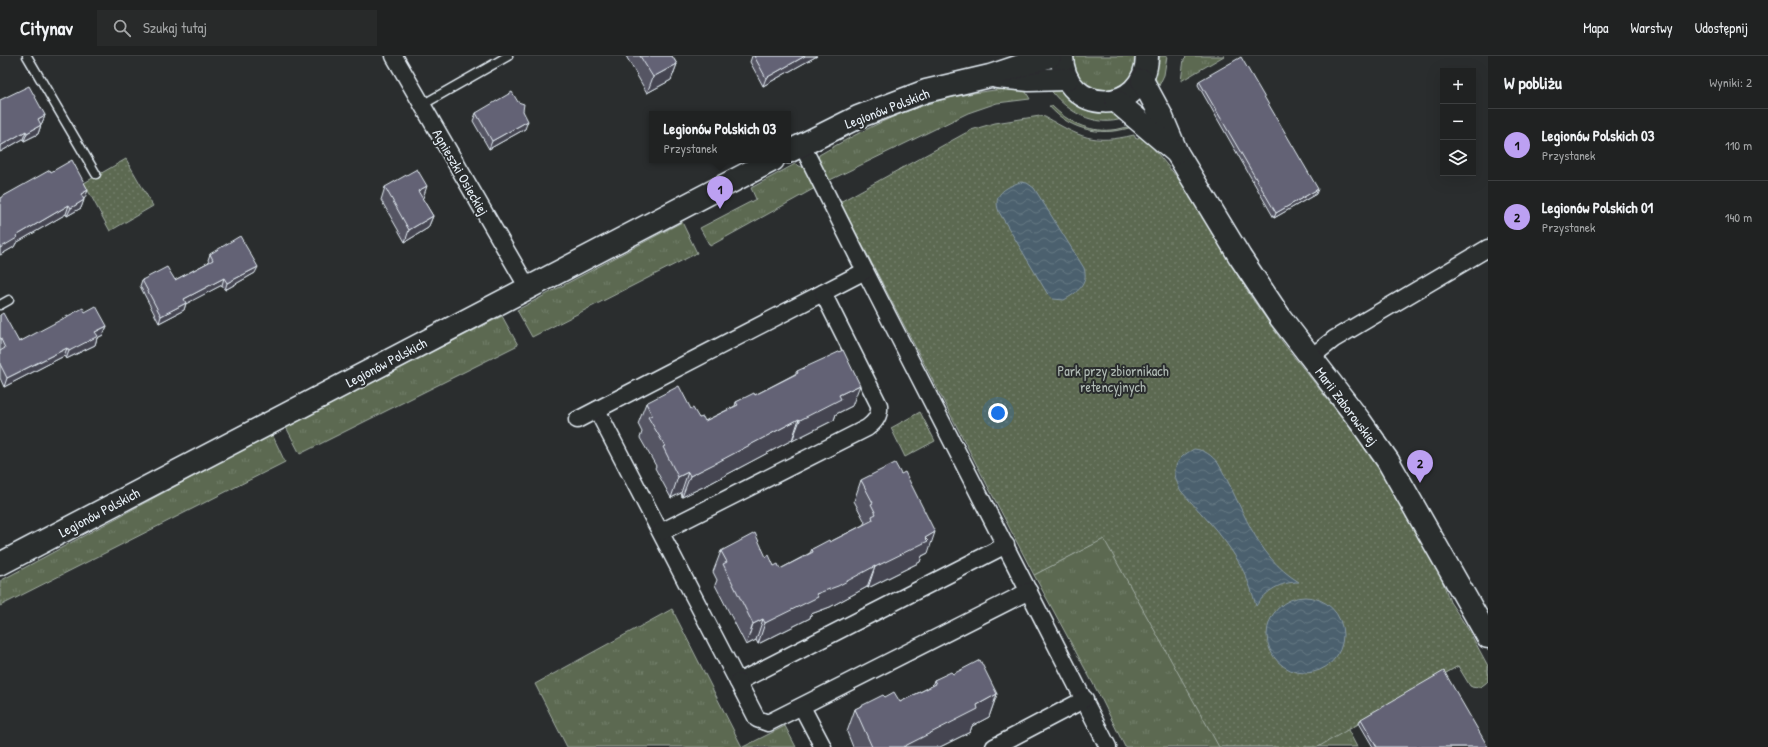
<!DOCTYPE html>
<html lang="pl">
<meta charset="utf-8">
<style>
body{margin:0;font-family:"Patrick Hand",sans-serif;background:#282a2a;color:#f1f3f6}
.controls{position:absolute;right:12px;top:12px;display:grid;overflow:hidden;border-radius:0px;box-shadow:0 4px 16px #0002}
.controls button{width:36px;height:36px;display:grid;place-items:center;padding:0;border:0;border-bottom:1px solid #3d3f40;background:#202222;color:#f1f3f6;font:20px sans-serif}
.you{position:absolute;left:998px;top:357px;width:14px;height:14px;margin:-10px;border:3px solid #fff;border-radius:50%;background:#1a73e8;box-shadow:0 0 0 6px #1a73e833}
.badge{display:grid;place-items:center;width:26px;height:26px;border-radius:50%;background:#bca0f2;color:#111;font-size:13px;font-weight:700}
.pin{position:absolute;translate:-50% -33px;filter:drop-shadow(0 1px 2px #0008)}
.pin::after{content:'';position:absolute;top:21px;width:14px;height:12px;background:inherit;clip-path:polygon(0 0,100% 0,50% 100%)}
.popup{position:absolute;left:649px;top:55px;width:142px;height:52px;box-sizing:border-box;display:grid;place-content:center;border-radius:0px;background:#202222;filter:drop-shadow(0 1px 3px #0005);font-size:13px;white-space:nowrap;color:#a2a4a5}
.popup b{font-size:15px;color:#f1f3f6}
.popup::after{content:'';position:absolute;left:50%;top:100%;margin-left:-8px;border:8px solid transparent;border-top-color:#202222}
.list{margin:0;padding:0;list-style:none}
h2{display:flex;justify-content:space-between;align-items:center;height:52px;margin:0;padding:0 16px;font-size:17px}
h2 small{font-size:13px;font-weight:400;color:#a2a4a5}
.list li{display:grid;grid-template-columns:26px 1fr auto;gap:12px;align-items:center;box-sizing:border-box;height:72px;padding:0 16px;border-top:1px solid #3d3f40}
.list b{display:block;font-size:15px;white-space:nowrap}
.list p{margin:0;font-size:13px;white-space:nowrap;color:#a2a4a5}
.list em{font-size:13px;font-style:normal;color:#a2a4a5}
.icon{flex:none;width:22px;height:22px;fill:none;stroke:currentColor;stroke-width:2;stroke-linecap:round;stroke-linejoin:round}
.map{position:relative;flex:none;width:1488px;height:691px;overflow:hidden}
header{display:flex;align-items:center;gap:24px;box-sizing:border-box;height:56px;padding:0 20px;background:#202222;border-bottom:1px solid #3d3f40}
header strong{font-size:19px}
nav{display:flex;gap:22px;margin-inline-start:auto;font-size:14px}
.search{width:280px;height:36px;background:#282a2a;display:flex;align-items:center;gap:10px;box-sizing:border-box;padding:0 14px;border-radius:0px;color:#a2a4a5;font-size:15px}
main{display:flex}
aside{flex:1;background:#202222}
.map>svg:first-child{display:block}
.grass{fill:url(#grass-tufts);stroke:#a2ada4}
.park{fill:url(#park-dots);stroke:#a2ada4}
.water{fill:url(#water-waves);stroke:#8a9ba5}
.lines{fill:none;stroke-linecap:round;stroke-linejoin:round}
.lane-casing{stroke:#e8f1f8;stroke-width:11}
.street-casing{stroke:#e8f1f8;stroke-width:19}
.secondary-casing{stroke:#e8f1f8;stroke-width:25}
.lane{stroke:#2a2d2e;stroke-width:8}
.street{stroke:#2a2d2e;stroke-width:16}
.secondary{stroke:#2a2d2e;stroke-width:22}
.wall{fill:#555464;stroke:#e8f1f8}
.shaded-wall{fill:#454551;stroke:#e8f1f8}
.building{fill:#636274;stroke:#e8f1f8}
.labels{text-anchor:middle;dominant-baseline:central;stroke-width:4;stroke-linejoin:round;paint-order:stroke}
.street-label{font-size:14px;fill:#e8f1f8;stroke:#2a2d2e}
.park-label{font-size:14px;fill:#b0bbb5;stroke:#2a2d2e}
</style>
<header>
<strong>Citynav</strong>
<div class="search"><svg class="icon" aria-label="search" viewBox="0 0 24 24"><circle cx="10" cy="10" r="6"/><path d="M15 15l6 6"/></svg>Szukaj tutaj</div>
<nav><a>Mapa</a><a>Warstwy</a><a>Udostępnij</a></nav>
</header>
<main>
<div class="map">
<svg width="1488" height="691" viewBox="0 0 1488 691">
<defs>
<pattern id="grass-tufts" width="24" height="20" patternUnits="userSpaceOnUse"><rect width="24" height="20" fill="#5c6951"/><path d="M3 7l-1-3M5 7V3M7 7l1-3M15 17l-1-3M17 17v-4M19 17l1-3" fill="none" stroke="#737f6b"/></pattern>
<pattern id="park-dots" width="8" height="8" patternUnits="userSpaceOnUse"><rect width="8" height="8" fill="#5c6951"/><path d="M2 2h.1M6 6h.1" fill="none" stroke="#737f6b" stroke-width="1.8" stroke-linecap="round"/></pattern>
<pattern id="water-waves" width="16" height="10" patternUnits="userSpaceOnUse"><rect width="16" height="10" fill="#4b616e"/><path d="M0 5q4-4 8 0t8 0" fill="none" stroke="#657883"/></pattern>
</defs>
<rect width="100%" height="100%" fill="#2a2d2e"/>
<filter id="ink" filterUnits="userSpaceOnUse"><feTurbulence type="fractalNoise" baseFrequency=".025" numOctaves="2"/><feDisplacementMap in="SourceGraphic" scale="8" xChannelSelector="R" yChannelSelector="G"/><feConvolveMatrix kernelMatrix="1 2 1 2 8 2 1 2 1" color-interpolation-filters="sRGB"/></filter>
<g filter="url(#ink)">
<g class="grass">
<path d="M1074,0H1136C1133,46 1073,43 1074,0Z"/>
<polygon points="1160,0 1167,0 1164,19 1155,38 1154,20"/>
<polygon points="1187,0 1224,0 1181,25 1184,3"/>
<path d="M1048,30L1059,32L1125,62C1095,73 1064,55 1048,30Z"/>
<path d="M1023,31L1030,43L997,47L968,57L828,125L818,103L819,99C864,73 911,49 963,39C983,35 1003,33 1023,31Z"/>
<path d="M1049,50H1052C1068,66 1088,76 1111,74C1119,74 1127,70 1135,70C1105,81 1071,76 1049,50Z"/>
<polygon points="795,108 804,112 815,132 710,190 700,172 756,143 751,132"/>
<polygon points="903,111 1012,305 1399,598 1488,610 1488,625 1481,630 1472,631 1458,610 1348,674 1357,691 1125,691 1102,644 1034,519 1103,483 898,114"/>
<polygon points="682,166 697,197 532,281 517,254"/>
<polygon points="502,260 518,289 300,398 286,371"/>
<polygon points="272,378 285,406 0,550 0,525"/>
<polygon points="672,553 742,691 567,691 535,628"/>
<polygon points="785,670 796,691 743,691"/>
</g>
<g class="park">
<path d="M1040,60L1045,61C1081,81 1092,89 1134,79L1136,83L1142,79L1177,121L1219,184L1231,208L1251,241L1284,288L1379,409L1437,510L1450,546L1468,573L1488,610V625C1483,630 1477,634 1470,630L1458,610L1318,691H1219L1104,483L1034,519L840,146L971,74L995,67Z"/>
<polygon points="126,103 153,150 110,175 84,127"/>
<polygon points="920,356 935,385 905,401 891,372"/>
</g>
<g class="water">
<path d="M1020,126L1027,127L1034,132L1084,212C1089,228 1077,237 1064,244L1053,243L1047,237L999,156C992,138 1005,132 1020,126Z"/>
<path d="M1194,393C1205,394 1211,399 1218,407C1243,450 1254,499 1299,526C1280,526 1267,534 1256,550C1243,498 1215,473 1181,435C1170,415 1174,403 1194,393Z"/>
<circle cx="1305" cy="579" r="38"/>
</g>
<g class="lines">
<defs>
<g id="lane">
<polyline points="27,0 96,118"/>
<polyline points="422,49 508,0"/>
<polyline points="0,249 9,244"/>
</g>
<g id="street">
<polyline points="394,0 528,232"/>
<polyline points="865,215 1108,691"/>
<polyline points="1310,302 1334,283 1488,192"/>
<polyline points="597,354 738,626 1006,489"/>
<polyline points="577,364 865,215 802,89"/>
<path d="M661,476L867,372C875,366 880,360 879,349L823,237"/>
<polyline points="738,626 757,663 768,667 1029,535"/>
<polyline points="802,651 823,691"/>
<polyline points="994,691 1085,643"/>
</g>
<g id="secondary">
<path d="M1062,0C1063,60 1146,61 1147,0"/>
<polyline points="997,21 1029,24 1067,23"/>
<polyline points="1142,24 1161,59 1177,97 1240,201 1280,261 1360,365 1388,405 1488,581"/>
<polyline points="1116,45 1176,96"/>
<polyline points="788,96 858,61 926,35 990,20 1050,0"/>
<polyline points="0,508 773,104"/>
</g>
</defs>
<use href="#lane" class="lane-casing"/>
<use href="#street" class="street-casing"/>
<use href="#secondary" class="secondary-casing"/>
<use href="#lane" class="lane"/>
<use href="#street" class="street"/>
<use href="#secondary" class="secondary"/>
</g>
<g class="wall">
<polygon points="626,0 672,0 677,8 671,24 647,37"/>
<polygon points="752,0 817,0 763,30 750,6"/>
<polygon points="1199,25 1316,138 1274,162 1198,29"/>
<polygon points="0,44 45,59 42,68 41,68 41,69 38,78 24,85 23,83 0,96"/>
<polygon points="523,55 525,73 489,93 473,65 476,57"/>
<polygon points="51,116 85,142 84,143 81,152 67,160 66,158 16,187 14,191 0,199 0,142"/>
<polygon points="385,131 422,142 433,160 428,172 405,186 381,144"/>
<polygon points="210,198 255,217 225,234 222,229 186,247 184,254 159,267 140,230 142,224 175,224 209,206 208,204"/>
<polygon points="85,256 107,270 103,279 97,282 95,289 66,303 64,300 4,331 0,322 0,259 19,286"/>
<polygon points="797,315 852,350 836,358 834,364 792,385 792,384 709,428 682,441 681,437 671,442 655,412 656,410 640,382 642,376 638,368 646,347 691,353 699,362 705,365 735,350 736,346 755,339 795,318"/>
<polygon points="861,424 928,497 922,500 920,506 868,532 867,531 830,551 811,558 810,562 758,588 756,584 746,589 715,529 717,524 713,516 721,495 766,501 774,510 780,513 810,497 812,493 830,486 863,469 865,466 854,445"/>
<polygon points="953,618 997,638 989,661 972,670 970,676 940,691 853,691 847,676 855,653 885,641 900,646 932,630 934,624"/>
<polygon points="1361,663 1488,691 1373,691 1359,667"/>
</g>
<g class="shaded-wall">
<polygon points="805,0 817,0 763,30 766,22"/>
<polygon points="677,8 671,24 647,37 653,21"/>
<polygon points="45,59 42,68 35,72 38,63"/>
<polygon points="528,65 525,73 489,93 492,85"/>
<polygon points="41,69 38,78 24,85 27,77"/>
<polygon points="26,75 23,83 0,96 0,90"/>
<polygon points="427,130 423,142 414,148 418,135"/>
<polygon points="1318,133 1316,138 1274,162 1276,157"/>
<polygon points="88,134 85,142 78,147 81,138"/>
<polygon points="84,144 81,152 67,160 71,152"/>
<polygon points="69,149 66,158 16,187 14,191 0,199 0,192 16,180"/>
<polygon points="433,160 428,172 405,186 409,174"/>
<polygon points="258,211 255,217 225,234 227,227"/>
<polygon points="224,222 222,229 182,250 184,243"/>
<polygon points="186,247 184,254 159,267 161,260"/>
<polygon points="107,270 103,279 97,282 95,289 66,303 69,295 95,276"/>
<polygon points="67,292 64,300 4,331 7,322"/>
<polygon points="860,329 852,350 836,358 834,364 792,385 800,364 839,339"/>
<polygon points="799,363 792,384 709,428 682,441 690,420"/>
<polygon points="688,416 681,437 671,442 678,421"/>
<polygon points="935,476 928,497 922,500 920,506 868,532 875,511"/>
<polygon points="875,510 867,531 830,551 811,558 810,562 758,588 765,567 816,538"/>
<polygon points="763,563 756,584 746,589 753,568"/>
<polygon points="997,638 989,661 972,670 970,676 940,691 903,691 977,649"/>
</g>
<g class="building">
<polygon points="640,0 672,0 677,8 653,21"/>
<polygon points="754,0 805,0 766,22"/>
<polygon points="1241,1 1318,133 1276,157 1199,25"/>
<polygon points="29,30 45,59 38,63 41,69 27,77 26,75 0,90 0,44"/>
<polygon points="512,36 518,46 524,48 523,55 528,65 492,85 476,57"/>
<polygon points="72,104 88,134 81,138 84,144 71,152 69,149 16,180 17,182 0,192 0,142 50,114 51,116"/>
<polygon points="417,113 427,130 418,135 433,160 409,174 385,131"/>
<polygon points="240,180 258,211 227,227 224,222 184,243 186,247 161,260 142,224 167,211 175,224 213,204 210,198"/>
<polygon points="96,250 107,270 95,276 98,280 69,295 67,292 7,322 0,308 0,295 5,292 0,281 0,259 3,257 19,286 83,252 85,256"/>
<polygon points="843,294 860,329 839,339 841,343 800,364 799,363 716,407 690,420 688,416 678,421 663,391 665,390 648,361 652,359 646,347 679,330 691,353 693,352 699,362 703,361 705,365 738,349 736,346 754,337 755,339 798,317 797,315"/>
<polygon points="895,407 901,418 905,416 935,476 925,482 928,485 875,511 875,510 838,530 816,538 818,541 765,567 763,563 753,568 723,508 727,506 721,495 755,477 766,501 769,499 774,510 778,508 780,513 813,496 812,493 829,484 830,486 873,464 872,460 876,458 871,448 873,447 861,424"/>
<polygon points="980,604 997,638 977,649 978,653 903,691 872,691 855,653 883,639 885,641 894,636 900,646 936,628 934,624 951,616 953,618"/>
<polygon points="1444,615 1488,691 1377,691 1361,663"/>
</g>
</g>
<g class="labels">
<g class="street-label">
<text transform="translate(887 52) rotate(-21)">Legionów Polskich</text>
<text transform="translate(461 116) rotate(60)">Agnieszki Osieckiej</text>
<text transform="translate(386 306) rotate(-28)">Legionów Polskich</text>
<text transform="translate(1347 350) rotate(53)">Marii Zaborowskiej</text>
<text transform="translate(99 456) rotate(-28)">Legionów Polskich</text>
</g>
<g class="park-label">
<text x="1113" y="314">Park przy zbiornikach<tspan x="1113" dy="16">retencyjnych</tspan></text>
</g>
</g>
</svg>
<div class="controls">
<button>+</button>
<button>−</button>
<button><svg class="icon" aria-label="layers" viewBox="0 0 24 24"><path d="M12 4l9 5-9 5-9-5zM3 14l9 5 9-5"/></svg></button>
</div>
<div class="you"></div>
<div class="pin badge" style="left:720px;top:153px">1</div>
<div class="popup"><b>Legionów Polskich 03</b>Przystanek</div>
<div class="pin badge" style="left:1420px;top:427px">2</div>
</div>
<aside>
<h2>W pobliżu<small>Wyniki: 2</small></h2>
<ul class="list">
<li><span class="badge">1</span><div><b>Legionów Polskich 03</b><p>Przystanek</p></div><em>110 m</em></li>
<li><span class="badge">2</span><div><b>Legionów Polskich 01</b><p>Przystanek</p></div><em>140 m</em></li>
</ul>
</aside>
</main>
